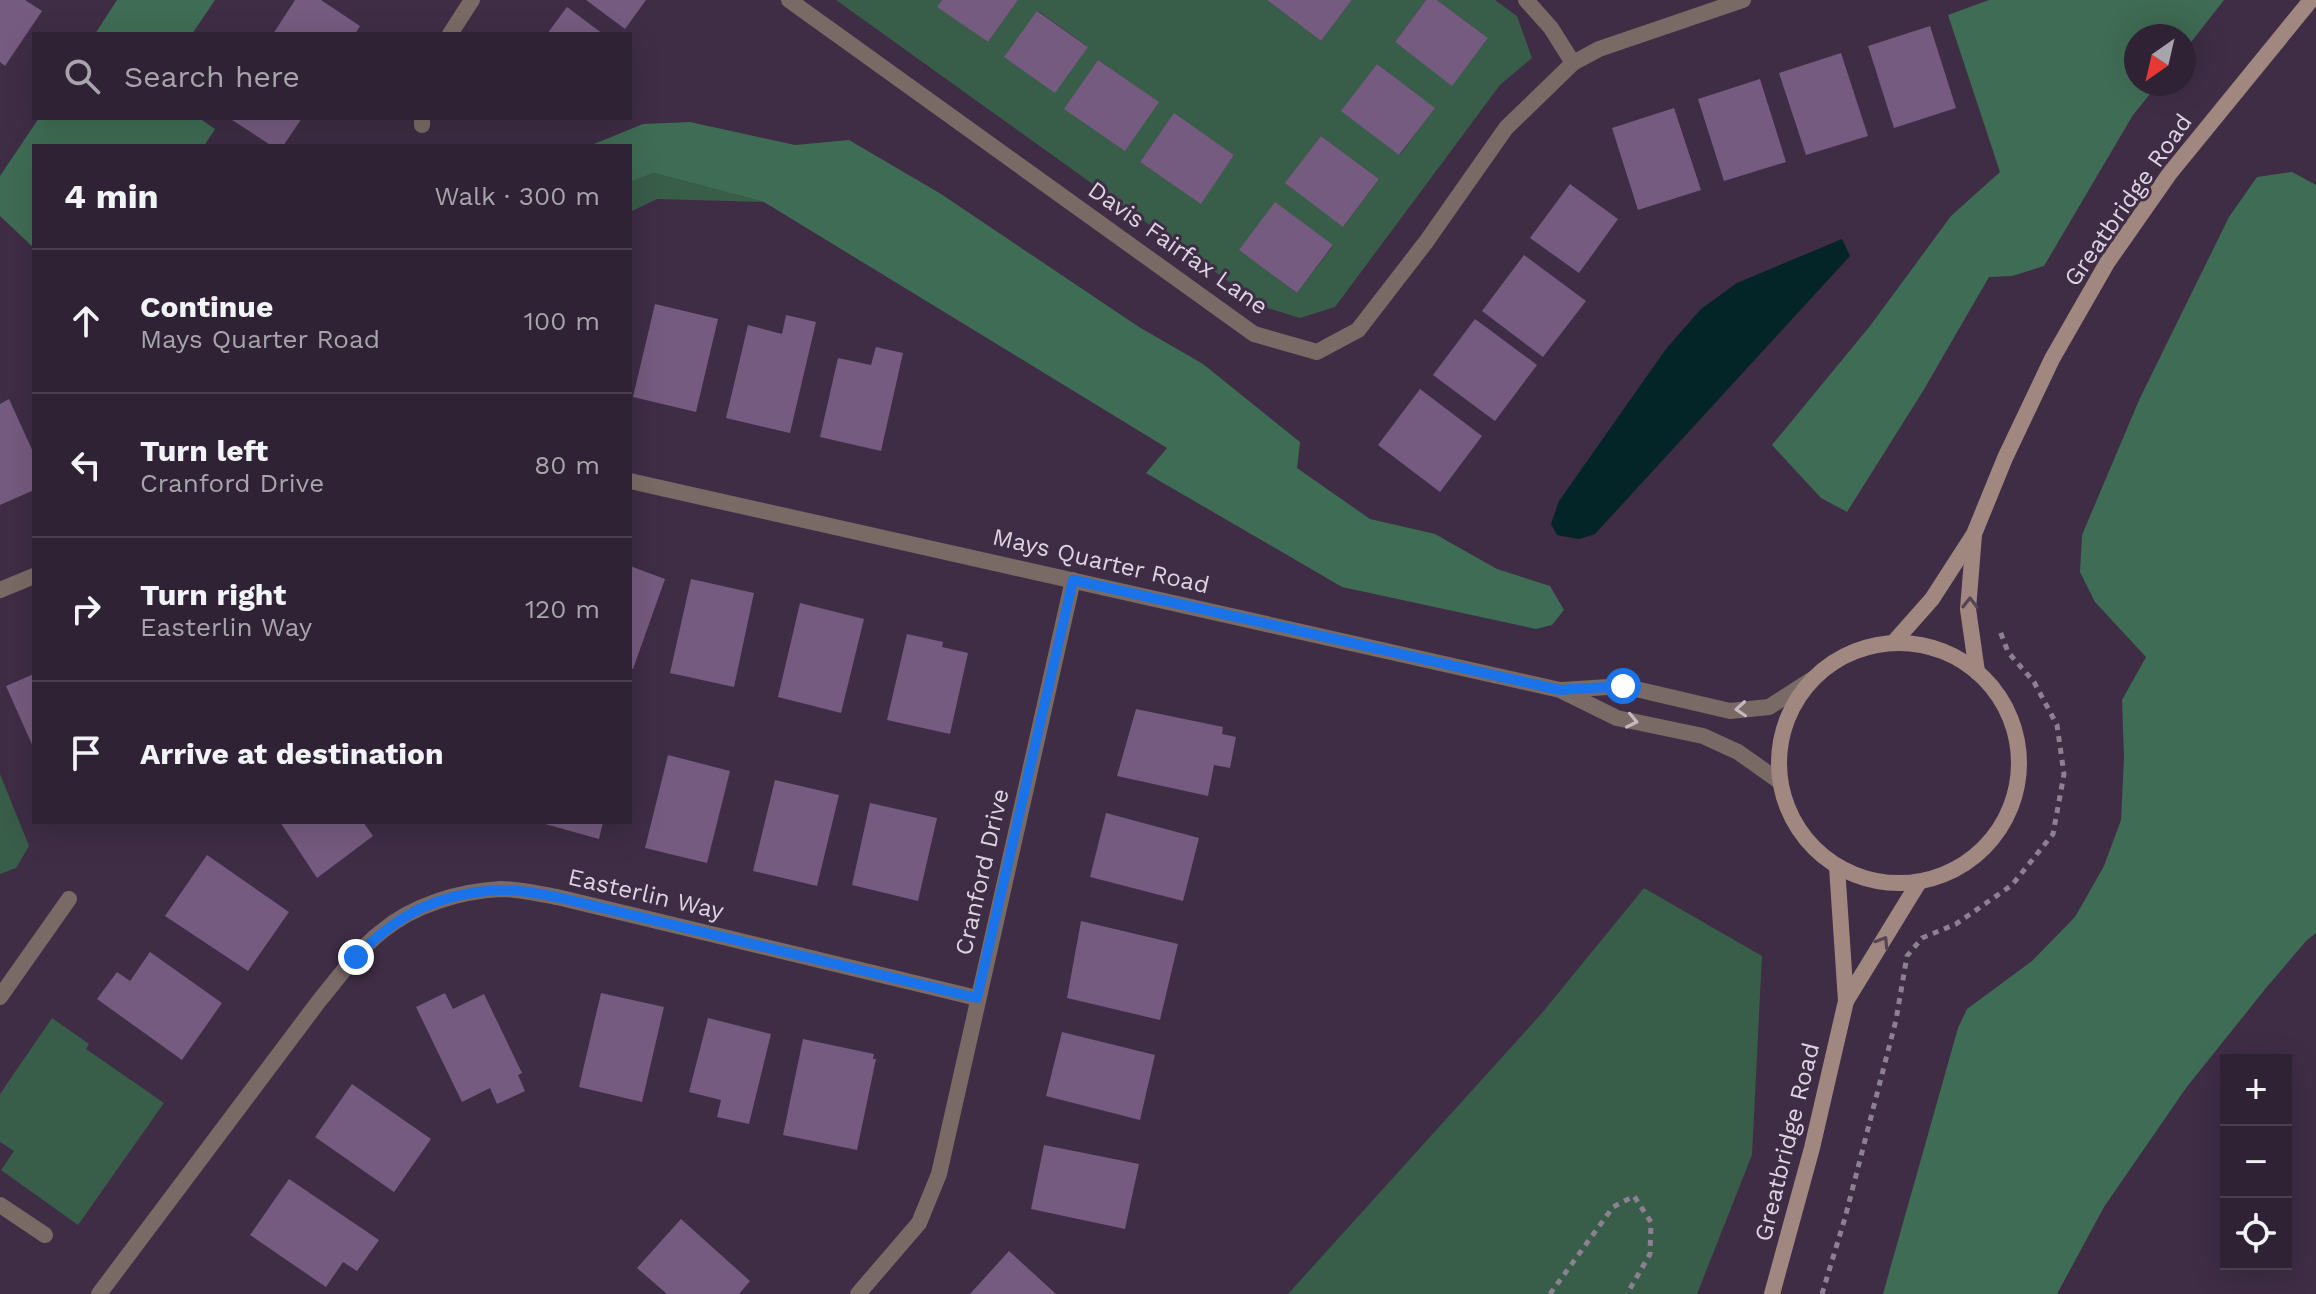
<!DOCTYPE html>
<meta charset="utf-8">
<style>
body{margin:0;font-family:"Work Sans",sans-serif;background:#3a2f40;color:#f1f3f6}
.controls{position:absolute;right:24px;bottom:24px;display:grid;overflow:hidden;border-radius:0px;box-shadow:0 8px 32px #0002}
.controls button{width:72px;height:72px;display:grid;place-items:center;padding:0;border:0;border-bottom:2px solid #493f4f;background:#2e2234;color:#f1f3f6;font:40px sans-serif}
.compass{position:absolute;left:2124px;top:24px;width:72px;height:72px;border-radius:50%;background:#2e2234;box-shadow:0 8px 32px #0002;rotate:214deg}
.stop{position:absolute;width:24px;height:24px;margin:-18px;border:6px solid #1a73e8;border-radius:50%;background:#fff}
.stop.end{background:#1a73e8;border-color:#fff;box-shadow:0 2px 8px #0008}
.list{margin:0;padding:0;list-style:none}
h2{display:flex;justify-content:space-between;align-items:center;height:104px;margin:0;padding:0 32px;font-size:34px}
h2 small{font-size:26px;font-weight:400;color:#a7a4ac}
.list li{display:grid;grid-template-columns:52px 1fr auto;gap:24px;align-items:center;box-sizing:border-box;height:144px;padding:0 32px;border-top:2px solid #493f4f}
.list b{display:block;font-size:30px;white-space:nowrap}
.list p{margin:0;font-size:26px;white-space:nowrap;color:#a7a4ac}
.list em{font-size:26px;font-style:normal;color:#a7a4ac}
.icon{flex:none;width:44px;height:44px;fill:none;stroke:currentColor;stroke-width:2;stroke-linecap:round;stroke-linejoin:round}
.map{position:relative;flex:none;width:2316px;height:1294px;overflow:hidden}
.search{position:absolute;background:#2e2234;box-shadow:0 8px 32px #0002;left:32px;top:32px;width:600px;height:88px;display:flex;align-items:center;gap:20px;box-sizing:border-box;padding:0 28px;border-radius:0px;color:#a7a4ac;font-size:30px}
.panel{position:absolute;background:#2e2234;box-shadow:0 8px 32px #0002;left:32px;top:144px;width:600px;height:680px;border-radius:0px}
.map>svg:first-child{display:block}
.green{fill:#385d49;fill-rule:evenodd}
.forest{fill:#3f6c54}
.water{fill:#032527}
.building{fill:#755b7f}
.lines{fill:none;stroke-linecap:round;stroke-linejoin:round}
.path{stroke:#8d8093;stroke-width:5;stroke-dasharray:6 6;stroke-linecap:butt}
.lane{stroke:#796a65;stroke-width:16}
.street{stroke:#796a65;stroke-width:16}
.secondary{stroke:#a0877f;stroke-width:16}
.oneway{stroke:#564454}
.oneway2{stroke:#c4b9c3}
.route{stroke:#1a73e8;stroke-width:10}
.labels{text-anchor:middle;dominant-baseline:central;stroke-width:6;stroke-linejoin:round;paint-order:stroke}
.street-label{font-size:24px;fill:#ddd3e2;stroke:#3e2d45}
</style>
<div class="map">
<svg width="2316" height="1294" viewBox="0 0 2316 1294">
<rect width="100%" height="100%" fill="#3e2d45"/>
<g class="green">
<path d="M836,0H942L938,7L988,42L1018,0H1267L1321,41L1352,0H1426L1395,42L1452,85L1488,38L1437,0H1495L1517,16L1532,58L1500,85L1335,307L1300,318L1264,307ZM1038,11L1087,46V47L1005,57ZM1098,60L1158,102L1065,109ZM1377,64L1434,108L1400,155L1342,111ZM1174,114L1234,155L1201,203L1140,162ZM1321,136L1379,179L1344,226L1286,183ZM1275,203L1333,246L1297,293L1240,250Z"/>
<polygon points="654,173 764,202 657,199 630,212 630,182"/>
<polygon points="0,774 29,846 16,868 0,874"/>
<polygon points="1644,888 1762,956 1752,1155 1697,1294 1288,1294 1542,1013"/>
<polygon points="52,1018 89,1044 86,1049 164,1103 78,1225 1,1170 14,1151 0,1142 0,1094"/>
</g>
<g class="forest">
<polygon points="117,0 215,0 192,34 95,34"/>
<polygon points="1989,0 2224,0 2184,51 2184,36 2136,36 2136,84 2158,84 2133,115 2044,266 2012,276 1989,277 1923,391 1847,512 1821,498 1772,445 1870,326 1951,216 2000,172 1948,15"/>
<polygon points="39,118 199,118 215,129 204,146 34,146 34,248 0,216 0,176"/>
<polygon points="690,122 795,145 849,140 941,194 1139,327 1203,364 1300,442 1297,468 1370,519 1435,534 1497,569 1550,586 1564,610 1552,625 1536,629 1342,587 1146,473 1167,448 764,202 654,173 630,182 630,146 589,146 643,124"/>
<polygon points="2292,172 2316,185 2316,933 2306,941 2266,988 2186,1088 2104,1207 2057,1294 1883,1294 1958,1028 1967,1009 2032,961 2075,917 2104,866 2121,820 2124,757 2122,700 2146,657 2095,602 2080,572 2082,535 2140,398 2229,217 2257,177"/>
</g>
<polygon class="water" points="1842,239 1850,256 1595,534 1579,539 1557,535 1551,524 1559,501 1666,349 1701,309 1737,283"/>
<g class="building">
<polygon points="0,0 25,0 42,11 5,66 0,62"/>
<polygon points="295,0 321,0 360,26 355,34 273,34"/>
<polygon points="586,0 646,0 625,29"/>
<polygon points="942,0 1018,0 988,42 937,7"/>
<polygon points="1267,0 1352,0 1321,41"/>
<polygon points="1426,0 1437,0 1488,38 1452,86 1395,42"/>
<polygon points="567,7 603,34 547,34"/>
<polygon points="1037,11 1088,47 1055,93 1004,57"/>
<polygon points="1930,26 1956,108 1894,128 1868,46"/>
<polygon points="1841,53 1868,136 1806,155 1779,73"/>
<polygon points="1098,60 1159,102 1125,151 1064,109"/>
<polygon points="1377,64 1435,108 1399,155 1341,111"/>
<polygon points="1760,79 1786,162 1724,181 1698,99"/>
<polygon points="1674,108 1701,190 1638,210 1612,128"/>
<polygon points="1174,113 1234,155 1201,204 1140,162"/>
<polygon points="229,118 302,118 283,146 272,146"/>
<polygon points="1321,136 1379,179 1343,227 1285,183"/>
<polygon points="1570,184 1618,219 1579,273 1530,238"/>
<polygon points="1275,202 1333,245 1297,293 1239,250"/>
<polygon points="1524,255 1586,301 1543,357 1482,311"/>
<polygon points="655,304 718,319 696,412 633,397"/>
<polygon points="786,315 816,322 790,433 726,418 748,325 782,334"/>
<polygon points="1475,319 1537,365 1495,421 1433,375"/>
<polygon points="876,347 903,353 881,451 820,437 838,358 871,365"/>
<polygon points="1420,389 1482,436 1440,492 1378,445"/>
<polygon points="9,399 34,454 34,490 0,505 0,404"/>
<polygon points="630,566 665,579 633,669 630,668"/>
<polygon points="691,579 754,593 734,687 670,673"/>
<polygon points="800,603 864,619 841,713 778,697"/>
<polygon points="907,634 943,642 942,647 968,653 950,734 887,720"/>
<polygon points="34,674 34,749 6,686"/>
<polygon points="1136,709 1223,727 1222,734 1236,737 1230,768 1214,765 1208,796 1117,776"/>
<polygon points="668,755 730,771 707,863 645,848"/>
<polygon points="775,780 839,795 817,886 753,871"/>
<polygon points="870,803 937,818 918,901 852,885"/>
<polygon points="1106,813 1199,838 1183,901 1090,877"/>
<polygon points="280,822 363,822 373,836 317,878"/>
<polygon points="538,822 603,822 599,839"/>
<polygon points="207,855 289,912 248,971 165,916"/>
<polygon points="1081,921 1178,944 1160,1020 1067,998"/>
<polygon points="150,952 222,1003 182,1060 97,999 117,972 130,981"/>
<polygon points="445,993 453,1009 484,994 522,1073 518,1075 525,1091 497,1104 490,1088 462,1102 416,1007"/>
<polygon points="601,993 664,1007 642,1102 579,1087"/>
<polygon points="708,1018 771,1034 749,1124 717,1117 721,1100 689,1092"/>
<polygon points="1062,1032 1155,1055 1140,1120 1046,1096"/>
<polygon points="803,1039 874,1054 873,1059 876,1059 857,1150 783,1135"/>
<polygon points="352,1084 431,1139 394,1192 315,1137"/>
<polygon points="1044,1145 1139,1164 1125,1229 1031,1209"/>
<polygon points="289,1179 379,1240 357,1271 343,1262 326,1287 250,1235"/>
<polygon points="681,1219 750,1281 739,1294 667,1294 637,1268"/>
<polygon points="1009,1251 1056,1294 970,1294"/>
</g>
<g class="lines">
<g class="path">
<polyline points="1550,1294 1613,1207 1634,1196 1651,1222 1650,1254 1627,1294"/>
<polyline points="1822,1294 1845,1218 1896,1020 1907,956 1922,938 1956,924 2012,885 2053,834 2064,774 2057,725 2034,682 2008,652 2000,631"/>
</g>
<g class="lane">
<polyline points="0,997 69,899"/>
<polyline points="0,1205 45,1235"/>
</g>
<g class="street">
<polyline points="789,0 1254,334 1317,352 1358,330 1426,242 1506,128 1573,63 1599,49 1743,0"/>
<polyline points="1526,0 1551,28 1573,63"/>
<polyline points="450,34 472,0"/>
<polyline points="422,125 422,118"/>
<polyline points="630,481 1560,690 1617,718 1703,736 1738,752 1779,781"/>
<polyline points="0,590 34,576"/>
<polyline points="1562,690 1623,686 1730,711 1769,707 1811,680"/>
<path d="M99,1294L319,1001C338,978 357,951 381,932C413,905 460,891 501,889C519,889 539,894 557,897L977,998"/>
<polyline points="858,1294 919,1223 939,1174 1073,580"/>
</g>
<g class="secondary">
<polyline points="1974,535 1968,609 1977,672"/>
<circle cx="1899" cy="763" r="120"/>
<polyline points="1893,643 1932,599 1974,534 2005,458 2052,359 2107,263 2170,173 2311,0"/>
<polyline points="1846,1001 1919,882"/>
<polyline points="1772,1294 1812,1148 1846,1001 1837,867"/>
</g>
</g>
<defs><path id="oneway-chevron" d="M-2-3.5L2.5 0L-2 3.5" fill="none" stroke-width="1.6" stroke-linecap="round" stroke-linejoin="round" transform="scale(2)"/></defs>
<g class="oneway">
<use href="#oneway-chevron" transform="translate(1970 603) rotate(-89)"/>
<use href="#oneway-chevron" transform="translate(1883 942) rotate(-58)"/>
</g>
<g class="oneway2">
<use href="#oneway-chevron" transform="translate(1741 709) rotate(176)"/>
<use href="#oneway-chevron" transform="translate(1632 721) rotate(12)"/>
</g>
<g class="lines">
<path class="route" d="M356,957C398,914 439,893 500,890C518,889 539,894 557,897L977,998L1073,580L1560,690L1623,686"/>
</g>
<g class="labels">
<g class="street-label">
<text transform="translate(2128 200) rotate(-55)">Greatbridge Road</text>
<text transform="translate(1178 248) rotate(35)">Davis Fairfax Lane</text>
<text transform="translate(1101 561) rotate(13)">Mays Quarter Road</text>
<text transform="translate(982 872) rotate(-77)">Cranford Drive</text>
<text transform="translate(646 894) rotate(13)">Easterlin Way</text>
<text transform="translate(1787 1142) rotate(-76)">Greatbridge Road</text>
</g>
</g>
</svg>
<div class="controls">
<button>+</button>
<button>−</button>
<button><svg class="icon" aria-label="locate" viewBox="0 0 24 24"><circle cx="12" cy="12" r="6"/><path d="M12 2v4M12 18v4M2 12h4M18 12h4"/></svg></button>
</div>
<svg class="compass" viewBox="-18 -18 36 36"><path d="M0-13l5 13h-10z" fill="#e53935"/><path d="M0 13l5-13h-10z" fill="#a7a4ac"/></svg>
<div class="stop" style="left:1623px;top:686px"></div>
<div class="stop end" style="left:356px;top:957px"></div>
<div class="search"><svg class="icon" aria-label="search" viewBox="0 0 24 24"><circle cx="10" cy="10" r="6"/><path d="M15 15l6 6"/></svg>Search here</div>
<section class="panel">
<h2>4 min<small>Walk · 300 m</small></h2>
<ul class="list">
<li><svg class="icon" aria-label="ahead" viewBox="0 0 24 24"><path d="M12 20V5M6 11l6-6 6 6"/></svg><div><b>Continue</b><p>Mays Quarter Road</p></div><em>100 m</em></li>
<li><svg class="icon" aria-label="left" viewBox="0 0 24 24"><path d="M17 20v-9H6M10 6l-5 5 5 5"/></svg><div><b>Turn left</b><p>Cranford Drive</p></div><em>80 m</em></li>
<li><svg class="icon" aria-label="right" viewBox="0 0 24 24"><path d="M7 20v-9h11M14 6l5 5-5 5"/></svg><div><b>Turn right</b><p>Easterlin Way</p></div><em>120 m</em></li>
<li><svg class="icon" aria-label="arrive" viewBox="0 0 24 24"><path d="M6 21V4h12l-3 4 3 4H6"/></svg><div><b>Arrive at destination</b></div></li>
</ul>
</section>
</div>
